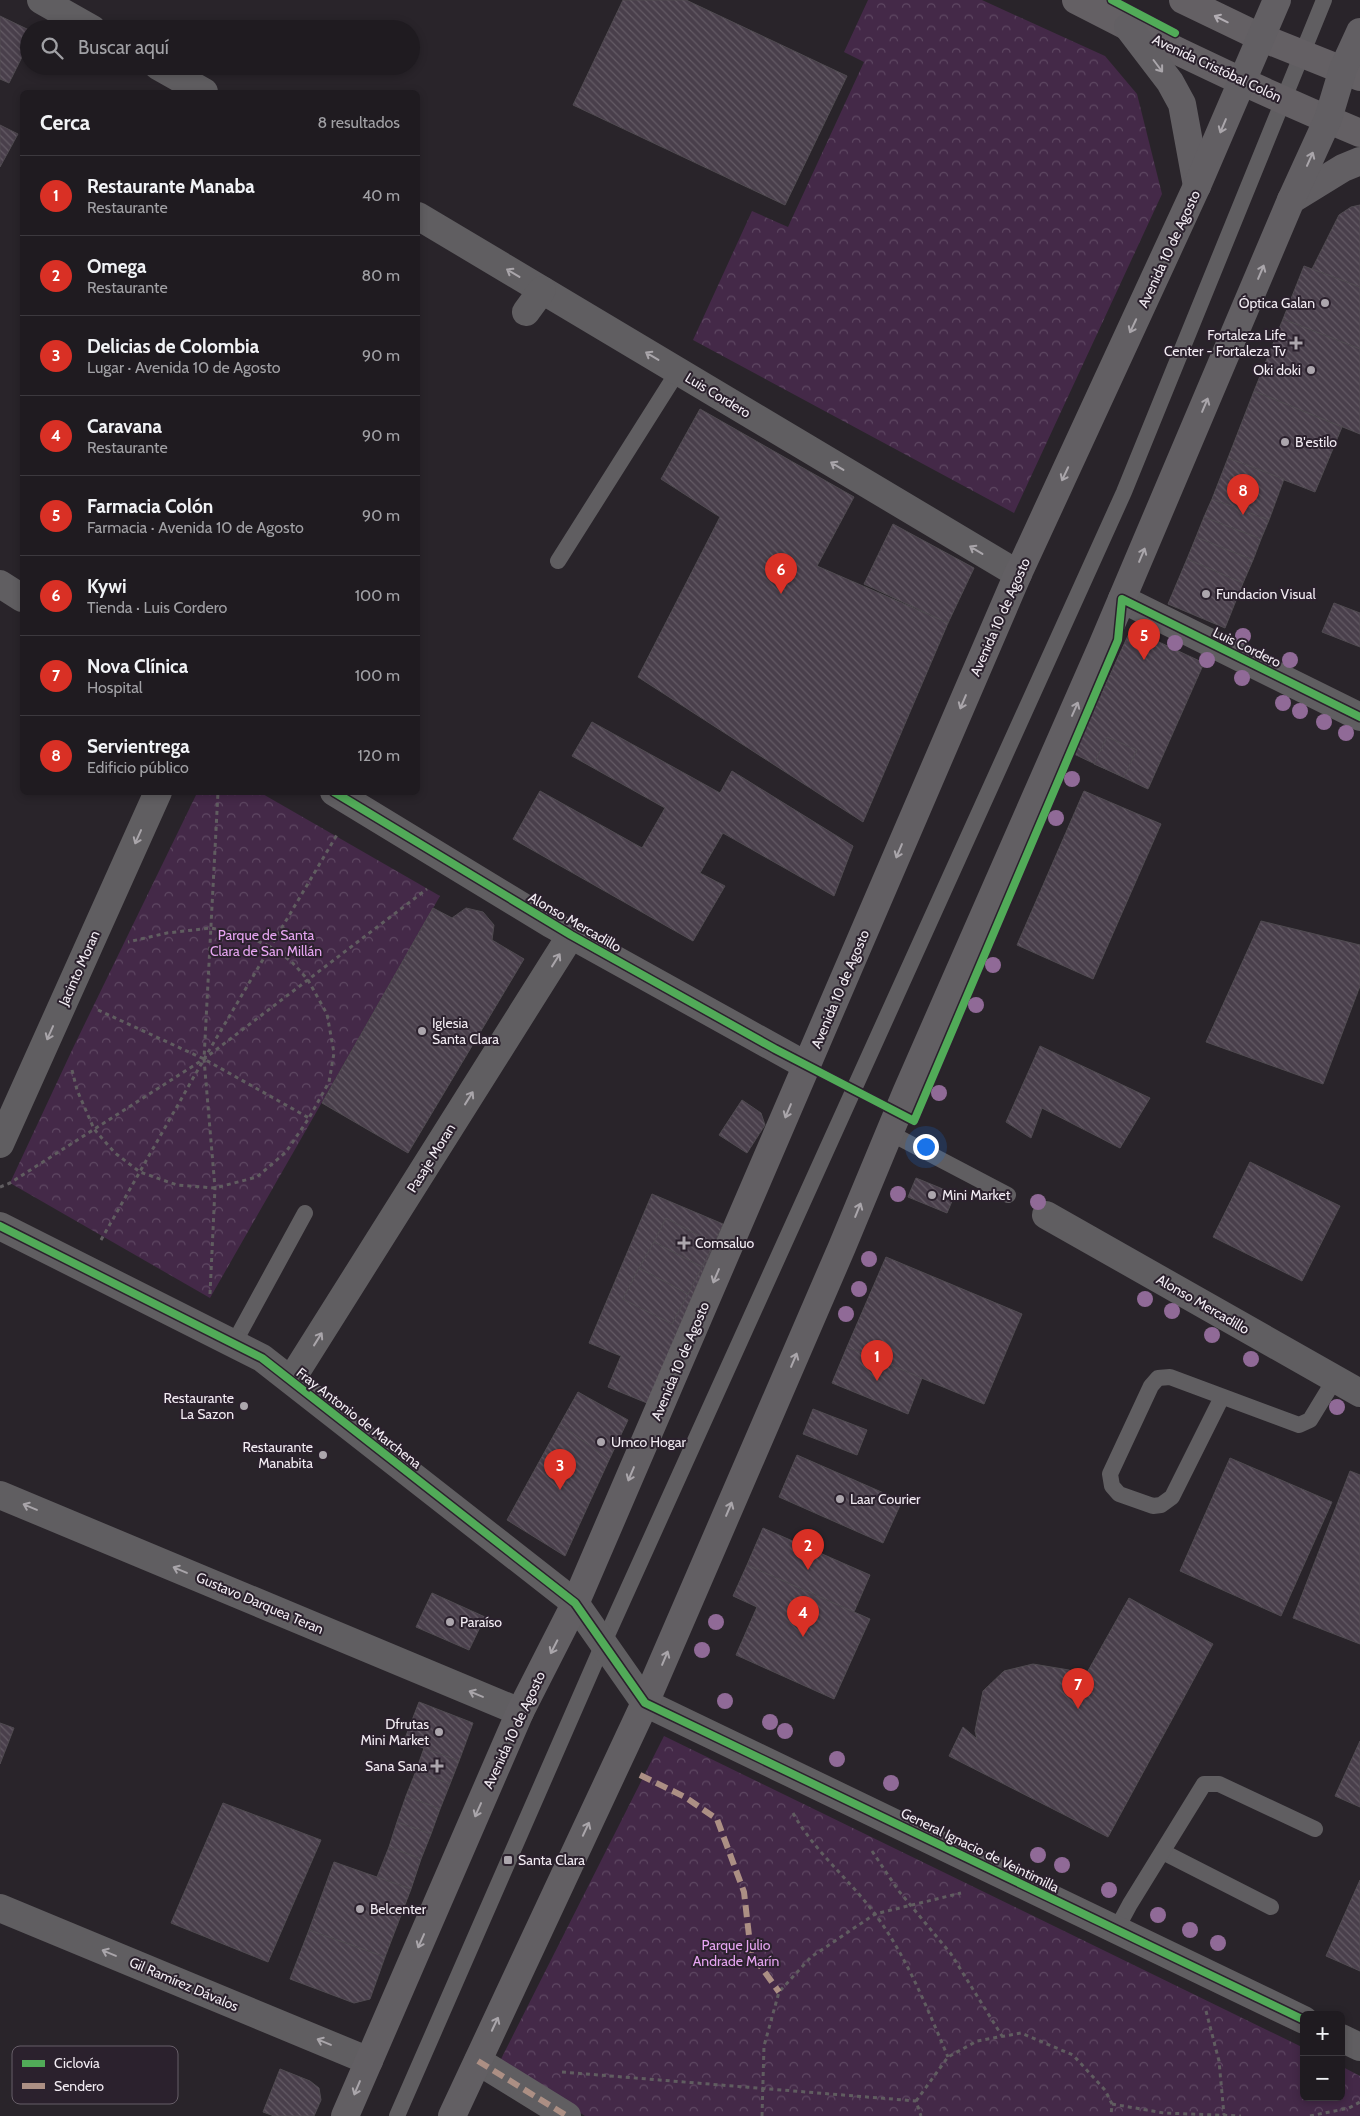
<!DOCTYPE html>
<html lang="es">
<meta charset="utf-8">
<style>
body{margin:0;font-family:Cabin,sans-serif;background:#2c282d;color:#f1f3f6}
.controls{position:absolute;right:15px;bottom:15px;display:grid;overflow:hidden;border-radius:8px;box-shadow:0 2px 8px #0003}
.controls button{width:45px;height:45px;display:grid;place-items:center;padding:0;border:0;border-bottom:1px solid #3c393e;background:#1f1b20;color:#f1f3f6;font:25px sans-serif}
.you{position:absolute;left:925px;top:1146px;width:18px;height:18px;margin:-12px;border:4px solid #fff;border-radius:50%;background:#1a73e8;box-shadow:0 0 0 8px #1a73e833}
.badge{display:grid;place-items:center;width:32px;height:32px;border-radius:50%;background:#d93025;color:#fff;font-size:16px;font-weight:700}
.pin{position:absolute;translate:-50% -41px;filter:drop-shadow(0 1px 2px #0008)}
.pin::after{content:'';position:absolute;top:26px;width:18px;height:15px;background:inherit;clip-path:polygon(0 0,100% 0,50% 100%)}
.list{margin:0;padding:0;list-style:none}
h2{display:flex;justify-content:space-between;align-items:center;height:65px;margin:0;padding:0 20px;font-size:21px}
h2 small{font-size:16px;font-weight:400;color:#a1a1a5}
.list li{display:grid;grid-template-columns:32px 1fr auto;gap:15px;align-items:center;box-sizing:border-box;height:80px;padding:0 20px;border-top:1px solid #3c393e}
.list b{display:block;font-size:19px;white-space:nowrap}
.list p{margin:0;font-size:16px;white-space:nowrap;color:#a1a1a5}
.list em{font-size:16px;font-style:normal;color:#a1a1a5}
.icon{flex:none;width:28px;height:28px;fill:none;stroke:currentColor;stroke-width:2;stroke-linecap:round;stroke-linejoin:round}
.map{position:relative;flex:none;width:1360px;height:2116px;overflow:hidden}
.search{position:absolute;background:#1f1b20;box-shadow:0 2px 8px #0003;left:20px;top:20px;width:400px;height:55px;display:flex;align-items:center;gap:12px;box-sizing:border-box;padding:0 18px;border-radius:28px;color:#a1a1a5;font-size:19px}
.panel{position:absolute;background:#1f1b20;box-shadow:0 2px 8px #0003;left:20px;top:90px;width:400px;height:705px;border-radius:8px}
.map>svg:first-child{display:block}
.park{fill:url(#park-crowns)}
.building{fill:url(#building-back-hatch);stroke:#504b51}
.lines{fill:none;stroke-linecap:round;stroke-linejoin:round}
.path{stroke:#605d60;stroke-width:3;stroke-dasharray:4 4;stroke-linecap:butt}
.lane{stroke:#605e61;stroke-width:16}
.street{stroke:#605e61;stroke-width:28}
.secondary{stroke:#646064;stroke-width:28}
.primary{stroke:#625f63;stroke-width:28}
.quiet{stroke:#ac8f84;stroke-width:6;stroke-dasharray:12 6;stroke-linecap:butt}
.cycleway-casing{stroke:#2b212d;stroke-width:11}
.cycleway{stroke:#51ab58;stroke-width:8}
.tree{fill:#906a97}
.oneway{stroke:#b2adb3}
.oneway2{stroke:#aaa6ab}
.oneway3{stroke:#a9a5aa}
.poi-dot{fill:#aca6ad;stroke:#2b212d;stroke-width:2}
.labels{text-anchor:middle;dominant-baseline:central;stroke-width:4;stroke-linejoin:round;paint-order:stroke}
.street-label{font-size:14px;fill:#f2ecf3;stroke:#2b212d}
.poi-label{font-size:14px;fill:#f2ecf3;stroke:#2b212d;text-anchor:start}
.park-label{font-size:14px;fill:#e5a4f0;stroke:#2b212d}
.key{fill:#2b212d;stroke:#675e68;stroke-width:1}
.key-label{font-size:14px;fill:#f2ecf3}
</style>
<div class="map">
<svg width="1360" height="2116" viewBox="0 0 1360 2116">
<defs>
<pattern id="park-crowns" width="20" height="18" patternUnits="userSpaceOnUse" patternTransform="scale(1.25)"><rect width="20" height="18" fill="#442948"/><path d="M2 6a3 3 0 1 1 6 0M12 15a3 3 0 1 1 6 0" fill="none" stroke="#5f4863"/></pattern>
<pattern id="building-back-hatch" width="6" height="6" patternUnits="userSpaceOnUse" patternTransform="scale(1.25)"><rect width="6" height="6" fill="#493f4b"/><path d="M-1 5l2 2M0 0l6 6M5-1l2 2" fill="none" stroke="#645b65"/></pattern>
</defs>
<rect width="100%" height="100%" fill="#29242a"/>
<g class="park">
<polygon points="868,0 982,0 1105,56 1137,94 1162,194 1014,513 693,340 752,211 788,227 864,62 844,52"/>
<polygon points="197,793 261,793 440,896 210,1298 10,1183 73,1048"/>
<polygon points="664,1736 1304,2048 1304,2097 1341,2097 1341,2066 1360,2076 1360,2116 585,2116 500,2061"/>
</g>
<g class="building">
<polygon points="623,0 686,0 847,76 785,205 573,105"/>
<polygon points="0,16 29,30 29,43 9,83 0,79"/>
<polygon points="0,125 18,134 0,167"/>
<polygon points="1360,205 1360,287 1312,269 1339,215 1351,207"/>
<polygon points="1304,266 1360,287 1360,349 1283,319"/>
<polygon points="1283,319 1360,349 1360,434 1254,391"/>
<polygon points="1254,391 1342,427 1315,492 1228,458"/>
<polygon points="700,409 854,497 817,566 948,623 863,822 638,677 720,517 661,479"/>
<polygon points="1228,458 1284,479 1269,520 1212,499"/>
<polygon points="1212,499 1269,520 1261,539 1204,517"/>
<polygon points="1204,517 1261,539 1253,560 1196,537"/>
<polygon points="893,524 974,568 948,623 864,584"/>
<polygon points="1196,537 1253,560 1243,583 1187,559"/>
<polygon points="1187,559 1243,583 1225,628 1168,604"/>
<polygon points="1334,603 1360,613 1360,647 1322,632"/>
<polygon points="1131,629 1204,663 1148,789 1074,754"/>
<polygon points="592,722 720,793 732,771 853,846 834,896 723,833 700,873 725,886 693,941 513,839 540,791 642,848 665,808 572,756"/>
<polygon points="1107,737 1137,750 1124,777 1094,764"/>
<polygon points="1084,791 1161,824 1093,979 1017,945"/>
<polygon points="433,908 452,918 466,908 483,912 494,925 492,940 524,959 408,1153 322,1103"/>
<polygon points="1261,921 1360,945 1360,986 1323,1084 1206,1042"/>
<polygon points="1040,1046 1150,1098 1120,1148 1042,1108 1031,1138 1006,1122"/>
<polygon points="742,1100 761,1113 765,1125 747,1153 719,1135"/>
<polygon points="1250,1162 1340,1206 1302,1281 1213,1237"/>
<polygon points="916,1178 955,1194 947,1213 908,1197"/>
<polygon points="652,1194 723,1224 647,1403 608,1387 621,1356 589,1343"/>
<polygon points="666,1218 714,1244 702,1267 654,1242"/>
<polygon points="654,1242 702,1267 688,1294 639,1268"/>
<polygon points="886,1257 1022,1314 984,1404 847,1347"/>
<polygon points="639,1268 688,1294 672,1324 623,1299"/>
<polygon points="847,1347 922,1378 908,1414 832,1383"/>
<polygon points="578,1392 628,1420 609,1460 560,1424"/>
<polygon points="813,1409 867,1430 857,1455 803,1434"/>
<polygon points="560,1424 609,1460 565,1556 507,1520"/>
<polygon points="797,1455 902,1501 883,1543 779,1497"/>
<polygon points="1230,1458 1332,1502 1281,1616 1180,1571"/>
<polygon points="1350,1471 1360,1475 1360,1644 1293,1618"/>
<polygon points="763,1528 870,1575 854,1612 747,1565"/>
<polygon points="747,1565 870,1619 834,1699 736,1655 757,1607 733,1596"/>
<polygon points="432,1593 485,1617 469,1650 416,1627"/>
<polygon points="1129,1598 1213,1644 1108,1837 949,1756 963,1727 977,1739 975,1731 983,1691 1004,1671 1033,1664 1069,1670 1084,1678"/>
<polygon points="419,1702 473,1723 459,1761 404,1741"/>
<polygon points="0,1723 14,1728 0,1764"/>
<polygon points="1360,1741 1360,1807 1335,1796"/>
<polygon points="424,1748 459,1761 450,1784 416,1771"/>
<polygon points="416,1771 450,1784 440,1809 406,1796"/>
<polygon points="406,1796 440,1809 431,1834 397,1822"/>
<polygon points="223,1803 321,1840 268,1962 171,1923"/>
<polygon points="397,1822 431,1834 421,1859 389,1847"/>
<polygon points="389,1847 421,1859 411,1889 377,1877"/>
<polygon points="334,1862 411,1889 385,1957 309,1930"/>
<polygon points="1360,1880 1360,1971 1326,1956"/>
<polygon points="309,1930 385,1957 370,1999 354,2003 290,1979"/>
<polygon points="280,2069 310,2081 319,2088 321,2100 314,2116 274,2116 263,2112"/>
</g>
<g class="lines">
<g class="path">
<polyline points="98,1010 204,1059 309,1118"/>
<polyline points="72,1070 77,1090 94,1129 115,1153 140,1172 177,1185 215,1188 257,1177 286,1152 309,1118 329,1082 334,1053 327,1014 308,980 291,961 271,947 242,934 211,928 167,933 128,942"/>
<polyline points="0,1187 10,1183 204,1059 427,889"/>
<polyline points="101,1240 204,1059 338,833"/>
<polyline points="210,1294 215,1188 204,1059 218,792"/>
<path d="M793,1813C814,1851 849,1879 875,1914C907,1957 927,2008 948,2057"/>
<polyline points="872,1851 898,1890 951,1954 1002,2036"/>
<polyline points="1206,2011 1219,2061 1224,2115"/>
<polyline points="562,2072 916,2101 921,2116"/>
<polyline points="916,2101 948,2057 977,2041 1021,2033 1073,2055 1105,2090 1112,2104 1111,2116"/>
<polyline points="1112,2104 1164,2113 1241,2116"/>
<polyline points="762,2116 764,2046 779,1992 811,1957 875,1914 961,1893"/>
<polyline points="1310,2116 1349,2108 1360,2102"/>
</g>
<g class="lane">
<polyline points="558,561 678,371"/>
<polyline points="890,1133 1008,1195"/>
<polyline points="234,1343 305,1213"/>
<polyline points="1222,1397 1172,1497 1161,1505 1153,1506 1119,1494 1112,1486 1110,1474 1151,1386 1158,1378 1170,1377 1299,1425 1310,1420 1335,1379"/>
<polyline points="1163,1852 1271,1907"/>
<polyline points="1116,1930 1130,1904 1204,1784 1219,1784 1315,1829"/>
<polyline points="397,2116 604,1642 1124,492 1324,0"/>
</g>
<g class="street">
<polyline points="41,0 92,29"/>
<polyline points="158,66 204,92"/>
<polyline points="418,216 1018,574"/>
<polyline points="526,312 542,290"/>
<polyline points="0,584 22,598"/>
<polyline points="1122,599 1360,717"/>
<polyline points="334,792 551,924 807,1066"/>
<polyline points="0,1144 158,792"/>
<polyline points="1046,1215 1360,1393"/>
<polyline points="0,1226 262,1358 575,1603 645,1703 1304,2020"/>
<polyline points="291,1380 571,935"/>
<polyline points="0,1495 520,1712"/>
<polyline points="0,1908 369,2061"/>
<polyline points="1341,2038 1360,2047"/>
<polyline points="478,2061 567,2116"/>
</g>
<g class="secondary">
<path d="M1076,0C1168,48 1264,93 1360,133"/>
<polyline points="1183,0 1260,37 1360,77"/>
</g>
<g class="primary">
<polyline points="1128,27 1170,82 1182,104 1197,186"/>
<polyline points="1291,200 1343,168 1360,161"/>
<polyline points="345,2116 520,1712 575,1604 1018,574 1197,186 1277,0"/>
<polyline points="452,2116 645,1703 842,1247 906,1093 1102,646 1291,200 1328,119 1343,69 1360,32"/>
</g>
<g class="quiet">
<polyline points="640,1775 685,1797 717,1819 744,1892 751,1953 779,1992"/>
<polyline points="478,2061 567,2116"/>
</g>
<defs>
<g id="cycleway">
<polyline points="1112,0 1175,33"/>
<polyline points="334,792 571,935 775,1049 914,1121 1118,640 1122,599 1360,717"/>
<polyline points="0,1226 262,1358 575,1603 645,1703 1304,2020"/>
</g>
</defs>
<use href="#cycleway" class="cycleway-casing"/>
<use href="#cycleway" class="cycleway"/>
</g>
<g class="tree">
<circle cx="1149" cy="631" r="8"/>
<circle cx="1243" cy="636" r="8"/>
<circle cx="1175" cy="643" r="8"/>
<circle cx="1207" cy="660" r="8"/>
<circle cx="1290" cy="660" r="8"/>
<circle cx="1242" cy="678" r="8"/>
<circle cx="1283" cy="703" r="8"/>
<circle cx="1300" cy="711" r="8"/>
<circle cx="1324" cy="722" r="8"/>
<circle cx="1346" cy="733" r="8"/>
<circle cx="1072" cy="779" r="8"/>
<circle cx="1056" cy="818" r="8"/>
<circle cx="993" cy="965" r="8"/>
<circle cx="976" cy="1005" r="8"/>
<circle cx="939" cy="1093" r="8"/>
<circle cx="898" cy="1194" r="8"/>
<circle cx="1038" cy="1202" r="8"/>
<circle cx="869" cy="1259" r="8"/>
<circle cx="859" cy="1289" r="8"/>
<circle cx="1145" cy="1299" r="8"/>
<circle cx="1172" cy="1311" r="8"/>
<circle cx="846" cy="1314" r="8"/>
<circle cx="1212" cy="1335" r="8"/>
<circle cx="1251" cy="1359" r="8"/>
<circle cx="1337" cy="1407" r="8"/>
<circle cx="716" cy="1622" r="8"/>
<circle cx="702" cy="1650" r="8"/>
<circle cx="725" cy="1701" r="8"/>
<circle cx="770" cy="1722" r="8"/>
<circle cx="785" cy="1731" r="8"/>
<circle cx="837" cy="1759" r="8"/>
<circle cx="891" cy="1783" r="8"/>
<circle cx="1038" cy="1855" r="8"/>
<circle cx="1062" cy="1865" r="8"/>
<circle cx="1109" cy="1890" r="8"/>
<circle cx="1158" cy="1915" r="8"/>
<circle cx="1190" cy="1930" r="8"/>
<circle cx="1218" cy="1943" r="8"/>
</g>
<defs><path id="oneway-shaft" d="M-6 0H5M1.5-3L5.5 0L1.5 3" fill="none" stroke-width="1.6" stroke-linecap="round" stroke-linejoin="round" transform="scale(1.25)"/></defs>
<use class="oneway" href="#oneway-shaft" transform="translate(1221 19) rotate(-154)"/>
<g class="oneway2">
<use href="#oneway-shaft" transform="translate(1158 66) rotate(53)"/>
<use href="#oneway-shaft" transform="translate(1223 126) rotate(113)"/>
<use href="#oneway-shaft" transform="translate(1310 159) rotate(-66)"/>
<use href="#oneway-shaft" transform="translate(1261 272) rotate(-67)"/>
<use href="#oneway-shaft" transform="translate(1133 326) rotate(115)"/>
<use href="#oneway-shaft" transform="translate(1205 405) rotate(-67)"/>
<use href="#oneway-shaft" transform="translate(1065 474) rotate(115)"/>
<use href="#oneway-shaft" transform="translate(1142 555) rotate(-67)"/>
<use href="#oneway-shaft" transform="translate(963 702) rotate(113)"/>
<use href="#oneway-shaft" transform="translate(1075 709) rotate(-66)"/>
<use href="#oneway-shaft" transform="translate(899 851) rotate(113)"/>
<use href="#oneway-shaft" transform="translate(788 1111) rotate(113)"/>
<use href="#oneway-shaft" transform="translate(858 1210) rotate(-68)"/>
<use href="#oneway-shaft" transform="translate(716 1276) rotate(113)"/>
<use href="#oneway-shaft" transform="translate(794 1360) rotate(-67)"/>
<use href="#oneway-shaft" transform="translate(631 1474) rotate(113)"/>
<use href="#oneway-shaft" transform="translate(729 1509) rotate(-67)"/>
<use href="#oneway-shaft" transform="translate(554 1647) rotate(117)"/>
<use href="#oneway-shaft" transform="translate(665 1658) rotate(-67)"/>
<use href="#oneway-shaft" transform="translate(478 1810) rotate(114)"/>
<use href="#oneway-shaft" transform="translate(586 1829) rotate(-65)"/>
<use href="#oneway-shaft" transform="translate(421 1941) rotate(114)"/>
<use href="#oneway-shaft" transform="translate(495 2024) rotate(-65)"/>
<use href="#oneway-shaft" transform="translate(357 2088) rotate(113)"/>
</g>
<g class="oneway3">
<use href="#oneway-shaft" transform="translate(513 273) rotate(-149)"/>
<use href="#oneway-shaft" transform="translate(652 356) rotate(-149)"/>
<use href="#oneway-shaft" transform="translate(837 466) rotate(-149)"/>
<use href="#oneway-shaft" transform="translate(976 550) rotate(-149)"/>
<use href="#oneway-shaft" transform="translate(138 837) rotate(114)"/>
<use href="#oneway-shaft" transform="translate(556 960) rotate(-58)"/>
<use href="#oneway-shaft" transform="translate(50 1033) rotate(114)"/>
<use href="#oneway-shaft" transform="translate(469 1098) rotate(-58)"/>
<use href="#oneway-shaft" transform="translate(318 1339) rotate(-58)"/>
<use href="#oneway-shaft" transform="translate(30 1507) rotate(-157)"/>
<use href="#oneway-shaft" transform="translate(180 1570) rotate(-157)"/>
<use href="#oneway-shaft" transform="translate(476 1694) rotate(-157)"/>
<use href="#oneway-shaft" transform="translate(109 1953) rotate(-157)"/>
<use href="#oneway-shaft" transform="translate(324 2042) rotate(-157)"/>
</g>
<g class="poi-dot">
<circle cx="1325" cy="303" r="5"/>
<path d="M1293.5 335.5h5v5h5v5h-5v5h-5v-5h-5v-5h5z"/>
<circle cx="1311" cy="370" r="5"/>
<circle cx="1285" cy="442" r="5"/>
<circle cx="1206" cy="594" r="5"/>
<circle cx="422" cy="1031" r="5"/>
<circle cx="932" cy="1195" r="5"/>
<path d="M681.5 1235.5h5v5h5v5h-5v5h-5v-5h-5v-5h5z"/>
<circle cx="244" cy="1406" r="5"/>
<circle cx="601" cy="1442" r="5"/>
<circle cx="323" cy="1455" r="5"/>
<circle cx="840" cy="1499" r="5"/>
<circle cx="450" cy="1622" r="5"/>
<circle cx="439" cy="1732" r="5"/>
<path d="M434.5 1758.5h5v5h5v5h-5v5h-5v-5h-5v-5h5z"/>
<rect x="503" y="1855" width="10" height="10" rx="2.5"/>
<circle cx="360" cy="1909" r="5"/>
</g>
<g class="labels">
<g class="street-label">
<text transform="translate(1217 68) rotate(25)">Avenida Cristóbal Colón</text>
<text transform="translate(1169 249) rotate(-65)">Avenida 10 de Agosto</text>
<text transform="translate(718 395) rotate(31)">Luis Cordero</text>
<text transform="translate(1000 617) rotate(-66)">Avenida 10 de Agosto</text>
<text transform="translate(1247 647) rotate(26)">Luis Cordero</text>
<text transform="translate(575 922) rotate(30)">Alonso Mercadillo</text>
<text transform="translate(79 968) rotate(-66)">Jacinto Moran</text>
<text transform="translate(840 989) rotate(-67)">Avenida 10 de Agosto</text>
<text transform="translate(431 1158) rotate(-58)">Pasaje Moran</text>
<text transform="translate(1203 1304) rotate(30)">Alonso Mercadillo</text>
<text transform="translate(680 1361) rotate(-67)">Avenida 10 de Agosto</text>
<text transform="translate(359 1418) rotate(38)">Fray Antonio de Marchena</text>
<text transform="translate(260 1603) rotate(23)">Gustavo Darquea Teran</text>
<text transform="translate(514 1730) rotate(-65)">Avenida 10 de Agosto</text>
<text transform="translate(980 1850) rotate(26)">General Ignacio de Veintimilla</text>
<text transform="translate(184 1984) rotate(23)">Gil Ramírez Dávalos</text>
</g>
<g class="poi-label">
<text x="1315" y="303" text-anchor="end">Óptica Galan</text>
<text x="1286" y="335" text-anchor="end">Fortaleza Life<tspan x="1286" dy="16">Center - Fortaleza Tv</tspan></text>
<text x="1301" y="370" text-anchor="end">Oki doki</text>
<text x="1295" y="442">B'estilo</text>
<text x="1216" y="594">Fundacion Visual</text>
<text x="432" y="1023">Iglesia<tspan x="432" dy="16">Santa Clara</tspan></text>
<text x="942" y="1195">Mini Market</text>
<text x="695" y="1243">Comsaluo</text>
<text x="234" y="1398" text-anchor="end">Restaurante<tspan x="234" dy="16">La Sazon</tspan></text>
<text x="611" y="1442">Umco Hogar</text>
<text x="313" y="1447" text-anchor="end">Restaurante<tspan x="313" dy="16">Manabita</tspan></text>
<text x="850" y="1499">Laar Courier</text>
<text x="460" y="1622">Paraíso</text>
<text x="429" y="1724" text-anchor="end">Dfrutas<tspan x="429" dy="16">Mini Market</tspan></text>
<text x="427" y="1766" text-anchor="end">Sana Sana</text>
<text x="518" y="1860">Santa Clara</text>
<text x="370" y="1909">Belcenter</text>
</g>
<g class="park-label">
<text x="266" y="935">Parque de Santa<tspan x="266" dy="16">Clara de San Millán</tspan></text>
<text x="736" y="1945">Parque Julio<tspan x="736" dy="16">Andrade Marín</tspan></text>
</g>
</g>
<rect x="12" y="2046" width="166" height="58" rx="8" class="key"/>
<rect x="22" y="2060" width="23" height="7" fill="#51ab58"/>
<rect x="22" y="2083" width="23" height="6" fill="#ac8f84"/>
<g class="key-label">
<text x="54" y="2068">Ciclovía</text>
<text x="54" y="2091">Sendero</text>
</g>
</svg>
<div class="controls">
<button>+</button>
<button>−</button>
</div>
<div class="you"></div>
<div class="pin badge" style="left:877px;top:1381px">1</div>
<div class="pin badge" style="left:808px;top:1570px">2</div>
<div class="pin badge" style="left:560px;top:1490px">3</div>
<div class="pin badge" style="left:803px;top:1637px">4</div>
<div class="pin badge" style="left:1144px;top:660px">5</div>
<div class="pin badge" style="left:781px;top:594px">6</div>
<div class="pin badge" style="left:1078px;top:1709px">7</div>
<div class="pin badge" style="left:1243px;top:515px">8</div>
<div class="search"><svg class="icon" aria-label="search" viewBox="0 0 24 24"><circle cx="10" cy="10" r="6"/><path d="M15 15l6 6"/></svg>Buscar aquí</div>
<section class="panel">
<h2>Cerca<small>8 resultados</small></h2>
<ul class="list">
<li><span class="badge">1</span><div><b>Restaurante Manaba</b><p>Restaurante</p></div><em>40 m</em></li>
<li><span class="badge">2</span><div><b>Omega</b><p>Restaurante</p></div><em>80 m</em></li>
<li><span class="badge">3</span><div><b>Delicias de Colombia</b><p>Lugar · Avenida 10 de Agosto</p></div><em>90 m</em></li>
<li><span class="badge">4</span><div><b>Caravana</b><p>Restaurante</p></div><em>90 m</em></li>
<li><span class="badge">5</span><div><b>Farmacia Colón</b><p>Farmacia · Avenida 10 de Agosto</p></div><em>90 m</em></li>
<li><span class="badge">6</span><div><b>Kywi</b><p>Tienda · Luis Cordero</p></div><em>100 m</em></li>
<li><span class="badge">7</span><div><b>Nova Clínica</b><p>Hospital</p></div><em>100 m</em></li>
<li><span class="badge">8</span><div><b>Servientrega</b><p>Edificio público</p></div><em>120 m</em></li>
</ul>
</section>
</div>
